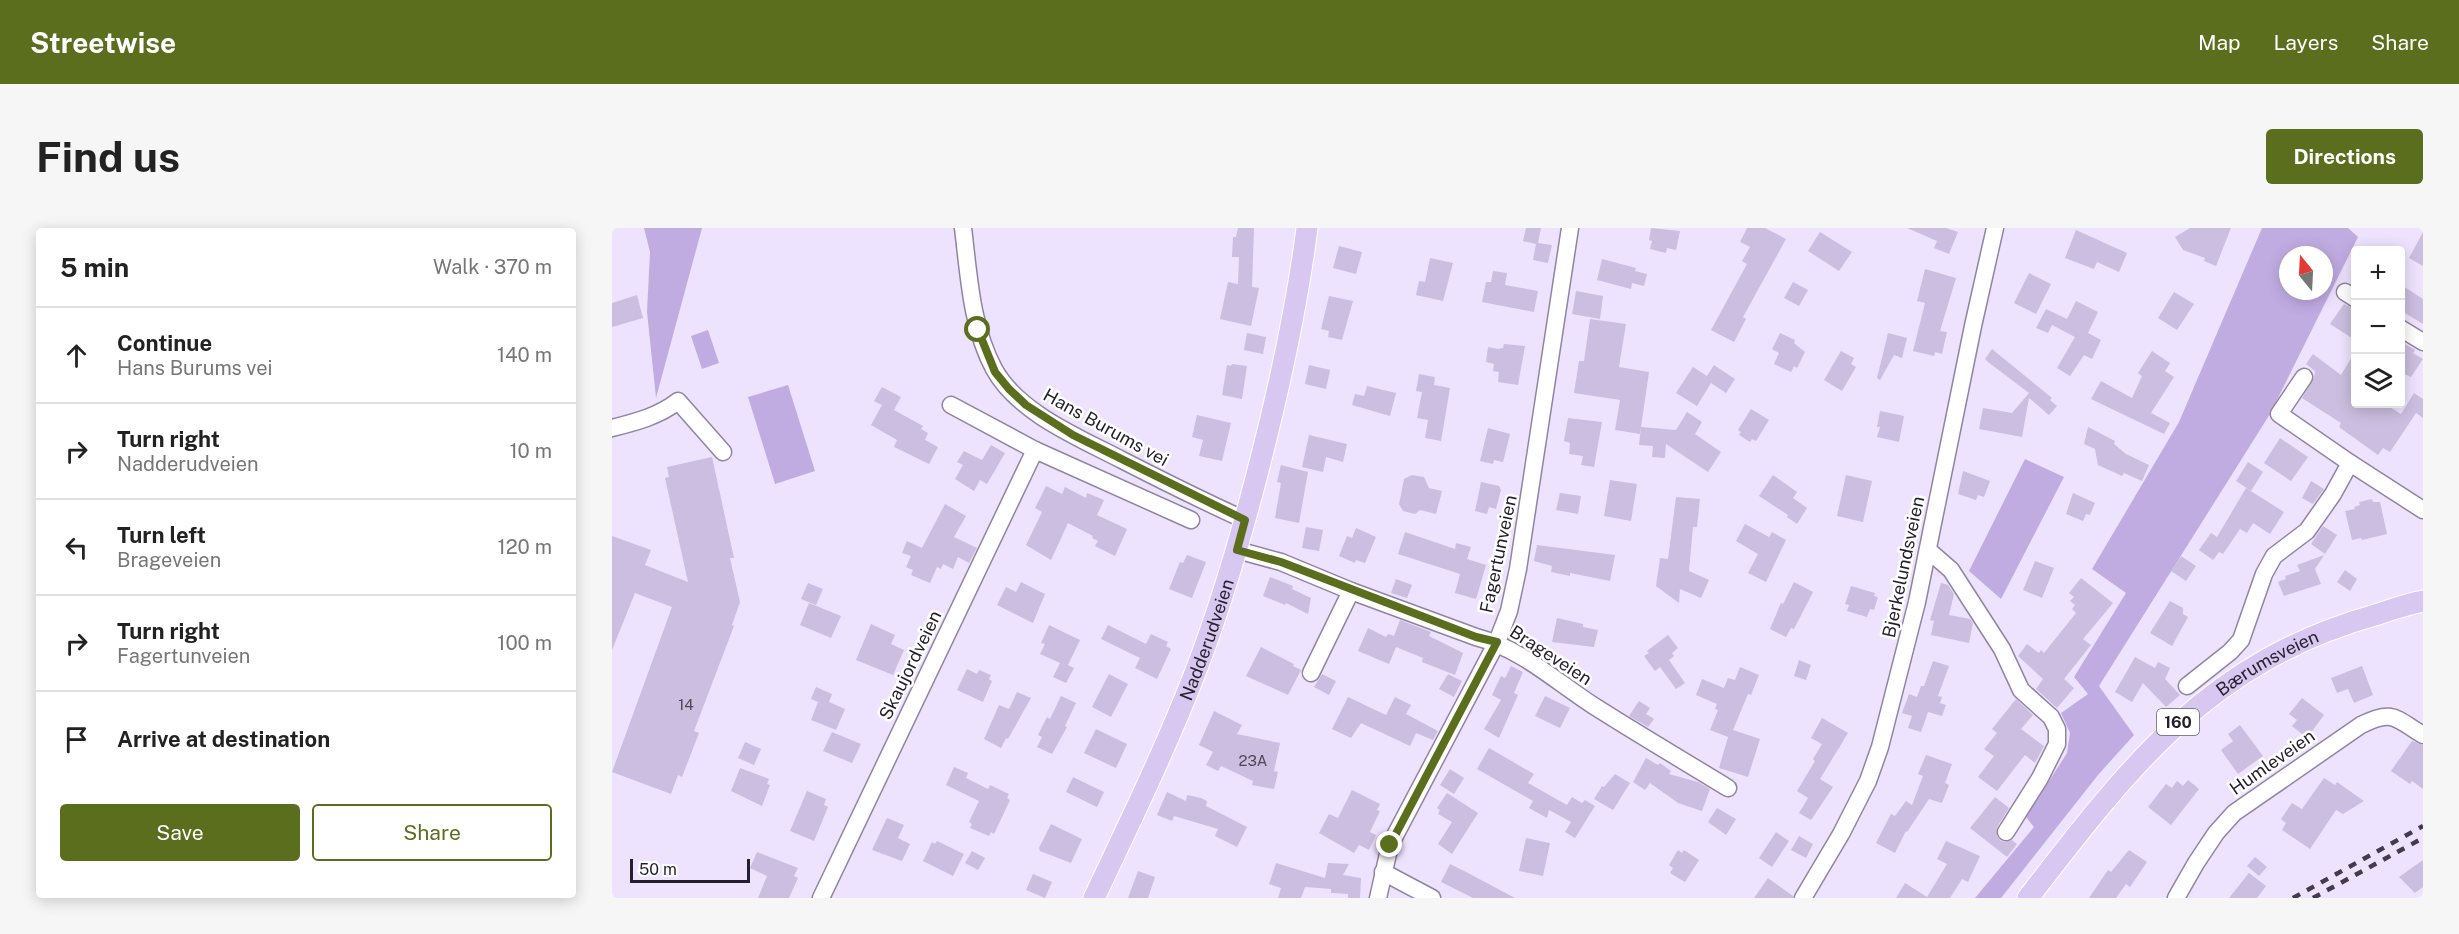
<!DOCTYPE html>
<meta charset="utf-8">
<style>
body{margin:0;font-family:"Public Sans",sans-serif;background:#f6f6f6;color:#222}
.controls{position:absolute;right:18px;top:18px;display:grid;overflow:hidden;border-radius:6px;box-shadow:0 3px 15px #0003}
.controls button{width:54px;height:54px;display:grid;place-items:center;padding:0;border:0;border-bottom:2px solid #e0e0e0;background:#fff;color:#222;font:30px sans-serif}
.compass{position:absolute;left:1667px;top:18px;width:54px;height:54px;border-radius:50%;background:#fff;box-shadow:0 3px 15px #0003;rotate:342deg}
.scale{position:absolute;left:18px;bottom:15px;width:120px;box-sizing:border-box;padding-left:6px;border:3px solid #231f2b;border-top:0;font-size:16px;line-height:21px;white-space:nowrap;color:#231f2b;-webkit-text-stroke:4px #fff;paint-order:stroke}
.stop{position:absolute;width:18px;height:18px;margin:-14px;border:4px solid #5b6e1d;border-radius:50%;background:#fff}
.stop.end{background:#5b6e1d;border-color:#fff;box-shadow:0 2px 6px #0008}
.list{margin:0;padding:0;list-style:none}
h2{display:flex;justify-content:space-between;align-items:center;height:78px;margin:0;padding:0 24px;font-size:26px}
h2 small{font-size:20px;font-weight:400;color:#767676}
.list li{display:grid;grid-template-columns:39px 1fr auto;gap:18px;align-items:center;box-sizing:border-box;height:96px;padding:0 24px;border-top:2px solid #e0e0e0}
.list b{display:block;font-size:22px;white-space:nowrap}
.list p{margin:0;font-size:20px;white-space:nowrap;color:#767676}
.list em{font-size:20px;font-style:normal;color:#767676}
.actions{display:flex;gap:12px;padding:18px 24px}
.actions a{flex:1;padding:14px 0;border:2px solid #5b6e1d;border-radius:6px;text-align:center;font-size:21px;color:#5b6e1d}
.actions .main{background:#5b6e1d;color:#fff}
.icon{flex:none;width:33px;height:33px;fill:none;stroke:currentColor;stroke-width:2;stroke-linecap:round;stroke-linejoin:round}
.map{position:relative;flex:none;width:1811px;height:670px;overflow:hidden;border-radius:6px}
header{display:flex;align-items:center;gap:36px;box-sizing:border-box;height:84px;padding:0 30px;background:#5b6e1d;color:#fff}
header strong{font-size:28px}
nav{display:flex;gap:33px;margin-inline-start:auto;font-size:21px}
.intro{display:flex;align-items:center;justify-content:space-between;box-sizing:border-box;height:144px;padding:0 36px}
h1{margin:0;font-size:42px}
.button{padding:15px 27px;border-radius:6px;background:#5b6e1d;color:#fff;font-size:21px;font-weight:700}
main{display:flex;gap:36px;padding:0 36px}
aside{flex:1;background:#fff;border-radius:6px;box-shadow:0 3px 15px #0003}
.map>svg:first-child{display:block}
.green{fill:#c1ace2;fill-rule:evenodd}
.building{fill:#cbbee0}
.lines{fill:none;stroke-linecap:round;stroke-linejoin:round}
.minor-casing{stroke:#9084a3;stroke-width:19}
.major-casing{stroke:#fff;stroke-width:23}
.minor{stroke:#fff;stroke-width:16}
.major{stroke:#d8c8f1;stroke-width:21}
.rail{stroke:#403c4a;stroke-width:4.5;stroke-dasharray:8 8;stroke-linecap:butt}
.route{stroke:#5b6e1d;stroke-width:8}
.labels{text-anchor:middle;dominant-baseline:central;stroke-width:5;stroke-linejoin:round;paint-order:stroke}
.number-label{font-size:15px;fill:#4d4758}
.shield{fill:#fff;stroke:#65626b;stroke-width:1.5}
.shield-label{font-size:16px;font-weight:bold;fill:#231f2b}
.street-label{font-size:18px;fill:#231f2b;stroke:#fff}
</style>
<header>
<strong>Streetwise</strong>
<nav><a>Map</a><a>Layers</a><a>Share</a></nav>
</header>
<div class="intro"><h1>Find us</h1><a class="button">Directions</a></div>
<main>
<aside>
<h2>5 min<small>Walk · 370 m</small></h2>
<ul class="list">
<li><svg class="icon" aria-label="ahead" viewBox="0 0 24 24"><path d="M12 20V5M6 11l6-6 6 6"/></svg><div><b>Continue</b><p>Hans Burums vei</p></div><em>140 m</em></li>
<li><svg class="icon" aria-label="right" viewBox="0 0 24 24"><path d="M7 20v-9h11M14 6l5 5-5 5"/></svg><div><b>Turn right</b><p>Nadderudveien</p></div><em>10 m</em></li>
<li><svg class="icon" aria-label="left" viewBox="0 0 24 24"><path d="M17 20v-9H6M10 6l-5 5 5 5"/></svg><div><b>Turn left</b><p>Brageveien</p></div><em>120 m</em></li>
<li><svg class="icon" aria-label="right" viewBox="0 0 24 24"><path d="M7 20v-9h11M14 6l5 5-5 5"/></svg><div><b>Turn right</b><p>Fagertunveien</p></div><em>100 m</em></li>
<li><svg class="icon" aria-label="arrive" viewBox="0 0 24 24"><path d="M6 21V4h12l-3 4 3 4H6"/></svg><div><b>Arrive at destination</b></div></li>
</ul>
<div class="actions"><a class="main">Save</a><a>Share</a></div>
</aside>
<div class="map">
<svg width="1811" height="670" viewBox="0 0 1811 670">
<rect width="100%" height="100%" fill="#ede3fe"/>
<g class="green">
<polygon points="32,0 90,0 44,170 35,84 38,24"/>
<path d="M1650,0H1736L1746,9L1658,186L1487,458L1522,507L1486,547L1389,670H1363L1422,599L1414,589L1455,525L1458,505L1449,485L1476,466L1462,449L1514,365L1480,341L1567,194ZM1676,27H1712V63H1676Z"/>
<polygon points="96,102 107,135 90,141 79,108"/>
<polygon points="176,157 203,243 163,256 136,169"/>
<polygon points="1413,231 1452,249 1389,371 1357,343"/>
</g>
<g class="building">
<polygon points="626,0 642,0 640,59 647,60 639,98 608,91 616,54 626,56 627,29 620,29 621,9 624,9"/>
<polygon points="914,0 929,0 926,15 940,17 936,35 921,32 924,16 911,13"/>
<polygon points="1039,0 1068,3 1064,22 1055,20 1054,25 1038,21 1040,13 1037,12"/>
<polygon points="1135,0 1153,0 1174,11 1131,89 1134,91 1122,114 1099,102 1135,36 1130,33 1138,19 1128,14"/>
<polygon points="1295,0 1334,0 1346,4 1337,26 1322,20 1325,13"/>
<polygon points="1578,0 1619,0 1604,38 1592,33 1593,30 1571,22 1563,9"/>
<polygon points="1464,2 1515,25 1507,44 1485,34 1482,41 1453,30"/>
<polygon points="1208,4 1240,24 1227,43 1196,23"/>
<polygon points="1811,4 1811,38 1797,30"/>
<polygon points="727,18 750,24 744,46 721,40"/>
<polygon points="818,30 841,35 831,73 804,67 807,53 813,54"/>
<polygon points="990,31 1024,40 1023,43 1035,46 1032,58 1020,55 1019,61 985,52"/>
<polygon points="1313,41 1344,50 1328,103 1335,104 1330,126 1323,124 1322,128 1301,123 1313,75 1305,73"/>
<polygon points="881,43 895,45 893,57 926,63 922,84 870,74 874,54 879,54"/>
<polygon points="1417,45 1439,56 1424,86 1402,75"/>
<polygon points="1181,54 1196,62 1187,78 1172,70"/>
<polygon points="1788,56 1811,71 1811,96 1788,82"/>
<polygon points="964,63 991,68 988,91 960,86"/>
<polygon points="1562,64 1582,76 1565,102 1546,90"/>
<polygon points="25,67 31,90 0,99 0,75"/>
<polygon points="717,68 741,73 730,112 716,109 717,103 709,101"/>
<polygon points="1464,73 1486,84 1476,105 1489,112 1480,131 1472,127 1458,148 1445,140 1463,109 1440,97 1436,105 1424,100 1434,81 1455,91"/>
<polygon points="1732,76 1743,81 1743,112 1718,96"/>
<polygon points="978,91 1014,96 1007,139 1037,144 1028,206 1003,202 1008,172 962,165 967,133 972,133"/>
<polygon points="635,105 654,109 651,126 632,122"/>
<polygon points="1168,105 1183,112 1182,115 1193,124 1185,140 1182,138 1179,144 1162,136 1167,125 1160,121"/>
<polygon points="1276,105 1295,110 1290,130 1282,127 1268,152 1265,150"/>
<polygon points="1788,113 1803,122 1801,125 1811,131 1799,149 1788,144"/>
<polygon points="892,116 913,118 906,157 886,154 887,144 881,143 882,136 874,134 876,119 886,121 891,120"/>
<polygon points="1380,121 1440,170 1438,172 1445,178 1437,187 1417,170 1410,209 1367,201 1371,180 1400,185 1417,165 1376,134 1373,131"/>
<polygon points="1229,123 1242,130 1239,136 1244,139 1230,163 1212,152"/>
<polygon points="1540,123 1558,135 1553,143 1562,149 1539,185 1558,195 1552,206 1479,171 1489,153 1520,170 1530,148 1526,145"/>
<polygon points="1743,124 1743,176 1773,176 1789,186 1802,165 1811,171 1811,190 1804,185 1778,224 1771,220 1766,227 1727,199 1729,195 1690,170 1702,150 1703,143 1694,136 1701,126 1729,147"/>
<polygon points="620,136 635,138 630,171 610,167 615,137 619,138"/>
<polygon points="697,137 718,142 714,161 693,156"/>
<polygon points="1102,137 1123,151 1114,165 1099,155 1085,178 1064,165 1081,139 1095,148"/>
<polygon points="807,146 823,149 822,157 838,160 829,213 813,210 816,192 805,190 810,164 804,163"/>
<polygon points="755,158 784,165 778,188 740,177 743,166 752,168"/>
<polygon points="270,159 289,169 282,182 311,198 309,201 316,205 313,212 326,219 317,236 282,219 285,212 259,197 270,177 262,173"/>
<polygon points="1139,181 1157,192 1144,213 1140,211 1138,214 1127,207 1129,204 1126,202"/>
<polygon points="1268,183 1292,188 1287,214 1265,209 1268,199 1265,199"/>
<polygon points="1075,184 1090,194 1083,206 1109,224 1096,244 1054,216 1053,230 1040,229 1041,218 1027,217 1029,199 1064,202"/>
<polygon points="585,187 619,195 610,233 587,228 591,212 580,209"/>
<polygon points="956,190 990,194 982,239 969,237 971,228 957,226 958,215 952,213"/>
<polygon points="1476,199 1503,213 1502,216 1514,226 1537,237 1530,253 1512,245 1510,248 1486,237 1483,221 1472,216"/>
<polygon points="876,200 898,206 891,234 882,232 881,236 868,233"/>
<polygon points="697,207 735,216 731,234 714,229 711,244 690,239"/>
<polygon points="1668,210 1696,229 1679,253 1652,235"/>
<polygon points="379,217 393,225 375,256 368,252 362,263 343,251 351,237 345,234 352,223 370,232"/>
<polygon points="100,229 122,330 118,330 128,374 120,397 122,398 82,503 87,505 70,549 66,547 59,566 0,544 60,379 23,365 0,422 0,308 39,322 33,337 76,354 53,250 57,249 55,239"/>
<polygon points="1636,234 1651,244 1639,263 1624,253"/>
<polygon points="669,237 696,244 687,295 663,290 669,255 665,254"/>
<polygon points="1351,243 1378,253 1372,269 1366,267 1364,272 1346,266"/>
<polygon points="800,247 812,249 817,260 830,263 824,286 808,282 803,286 791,283 787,276 792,251"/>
<polygon points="1161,247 1185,264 1181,270 1195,280 1185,296 1175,289 1176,287 1147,268"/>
<polygon points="1234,247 1260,253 1251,294 1225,288"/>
<polygon points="998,252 1025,256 1019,293 992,288"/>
<polygon points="1699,253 1712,261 1701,276 1690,270"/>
<polygon points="869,254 887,258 889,262 884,281 877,279 875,286 863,283"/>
<polygon points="434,258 450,266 453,259 474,270 475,265 492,272 485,287 515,301 503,328 483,318 486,313 480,310 481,308 456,295 439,332 414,317 430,284 423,280"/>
<polygon points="1634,260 1672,284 1658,306 1641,295 1635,305 1628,301 1611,326 1607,324 1601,332 1587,322 1599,305 1605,309"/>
<polygon points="948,265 969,268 966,286 944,282"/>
<polygon points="1461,265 1483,275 1478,287 1474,286 1471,293 1454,286"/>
<polygon points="1064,269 1088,271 1085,299 1081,299 1077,343 1097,352 1089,370 1068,361 1067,375 1044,358 1048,330 1056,331"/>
<polygon points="1760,271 1761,274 1768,274 1775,306 1750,312 1749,310 1740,312 1733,283 1743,281 1742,279 1748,277 1747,274"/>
<polygon points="333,276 354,288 342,309 365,320 357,335 346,329 341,341 331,336 329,341 325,339 318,355 299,347 301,342 294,339 299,328 290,325 295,313 310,320"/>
<polygon points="1133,296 1157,309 1160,304 1174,312 1154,354 1136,345 1146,326 1124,313"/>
<polygon points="1711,298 1725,307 1713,326 1699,316"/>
<polygon points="694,299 711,302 707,323 690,320"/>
<polygon points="744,300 764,309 753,335 744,332 743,335 727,328 735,308 740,310"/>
<polygon points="793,304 843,321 844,315 859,319 855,331 874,337 864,371 843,365 848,346 786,326"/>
<polygon points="925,317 1003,327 998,353 958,345 958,348 939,344 940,338 922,333"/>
<polygon points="575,327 594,334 580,370 557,361 568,334 571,335"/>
<polygon points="1712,327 1703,341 1709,356 1672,368 1666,354 1674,351 1673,348 1688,343 1685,337"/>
<polygon points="1569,328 1584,338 1574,353 1559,343"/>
<polygon points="1423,333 1442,340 1430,370 1411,362"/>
<polygon points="1733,342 1745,351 1738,363 1725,354"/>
<polygon points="658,349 681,358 680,361 699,370 696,386 674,375 673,377 651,368"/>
<polygon points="1469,350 1501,375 1471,411 1479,417 1452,451 1462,460 1445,480 1424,461 1431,451 1406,428 1415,416 1427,425 1429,422 1432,425 1464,385 1460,381 1463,377 1458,373 1462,369 1457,365"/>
<polygon points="784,351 800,357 795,370 779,365"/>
<polygon points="409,354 433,366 421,395 385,377 394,359 404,364"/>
<polygon points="1182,354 1201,364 1182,401 1179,400 1174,409 1158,401 1169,375 1171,376"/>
<polygon points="196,355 211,361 204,377 189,371"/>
<polygon points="1329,355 1336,357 1342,366 1337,387 1358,391 1361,395 1357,415 1319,407 1322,393 1318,392"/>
<polygon points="1239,358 1263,365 1262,368 1266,369 1262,382 1258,381 1255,389 1235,383 1237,377 1233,376"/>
<polygon points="1558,373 1571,380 1571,386 1576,389 1560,418 1538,405"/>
<polygon points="197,375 229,388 219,410 188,397"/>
<polygon points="945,390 971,396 971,399 986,402 982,419 940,414"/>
<polygon points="788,392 819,404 817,408 851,425 843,447 810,434 811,430 784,419 777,436 746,423 756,400 774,409 776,406 782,408"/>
<polygon points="259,396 283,407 279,416 292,422 281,447 244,432"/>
<polygon points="437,397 468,412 456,437 462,440 454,455 441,449 448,435 428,426 433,416 429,415"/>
<polygon points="496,397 534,416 539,406 556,414 554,418 559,421 545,451 523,440 528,430 489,411"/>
<polygon points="1056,407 1066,420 1060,425 1062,428 1057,432 1073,455 1064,461 1048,439 1043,443 1032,428 1037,425 1035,423"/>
<polygon points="649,419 682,436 681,438 689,442 676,467 634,448"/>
<polygon points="1523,429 1543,440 1546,434 1558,440 1553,451 1568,467 1554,479 1531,455 1520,474 1503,464"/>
<polygon points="1187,432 1199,437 1194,452 1182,448"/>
<polygon points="1321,433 1337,438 1326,468 1330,469 1328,475 1334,477 1330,488 1316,484 1309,504 1296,500 1300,488 1290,485 1297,466 1305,469 1309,458 1312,458"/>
<polygon points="899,438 911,444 902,465 906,467 887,510 872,501 889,472 880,467 889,448 893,450"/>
<polygon points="1750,438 1761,467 1742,475 1736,461 1725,465 1719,450"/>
<polygon points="1128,439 1147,447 1139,467 1136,466 1121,502 1148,511 1136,549 1107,540 1116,509 1098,502 1106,482 1103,481 1105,476 1084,467 1090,451 1112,460 1116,450 1123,452"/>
<polygon points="355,441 365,446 367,442 379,447 377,451 380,453 371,474 345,462"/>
<polygon points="497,446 516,456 499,489 480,479"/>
<polygon points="710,446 724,453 717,467 702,459"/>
<polygon points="836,446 850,453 842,469 827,461"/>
<polygon points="204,459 220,466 217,474 233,481 224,502 199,492 206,474 199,471"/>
<polygon points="405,464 419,470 396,511 394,510 389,520 372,511 387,477 397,481"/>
<polygon points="449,468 464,475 453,498 455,499 440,526 425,519 430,509 426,507 435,489 438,491"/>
<polygon points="933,468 958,480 948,500 923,488"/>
<polygon points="736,469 774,487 783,469 799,477 794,486 826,503 821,512 804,505 798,518 749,495 739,510 720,501"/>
<polygon points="1690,470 1712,487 1695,510 1680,498 1685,492 1677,486"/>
<polygon points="1404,471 1421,487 1409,501 1432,518 1423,535 1413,527 1385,563 1366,549 1382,528 1372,521 1385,505 1380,501"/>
<polygon points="1027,473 1038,480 1034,486 1042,491 1036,499 1017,488"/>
<polygon points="602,483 630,497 625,506 668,515 662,543 666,544 662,561 640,557 641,553 609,538 606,543 594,537 601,524 587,517"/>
<polygon points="1210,490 1236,505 1208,551 1221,559 1199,592 1187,585 1196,570 1185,563 1203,533 1201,531 1210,516 1199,510"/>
<polygon points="1628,497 1651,528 1626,546 1609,522 1621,513 1616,506"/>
<polygon points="484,501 515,516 504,540 472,525"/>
<polygon points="220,504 249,516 240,535 211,523"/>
<polygon points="1800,513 1811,517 1811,561 1800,553 1798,556 1779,543"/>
<polygon points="133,514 149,521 142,537 126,530"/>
<polygon points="877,520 922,546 916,555 955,577 960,569 970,575 973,572 983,578 963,610 953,604 959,594 937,582 935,590 917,580 921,573 865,541"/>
<polygon points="1314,527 1340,536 1333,555 1337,557 1330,575 1317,571 1295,604 1294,603 1283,625 1264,615 1279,586 1283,588 1294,573 1300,577 1311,548 1306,546"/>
<polygon points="1034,530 1046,537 1048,535 1059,543 1057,546 1086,554 1098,561 1090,583 1066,575 1038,555 1033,562 1021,554"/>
<polygon points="342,539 356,545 354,550 376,561 378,557 397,566 395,570 398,572 382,606 379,604 377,608 358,600 360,596 357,594 367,573 334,557"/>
<polygon points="128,540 157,551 155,556 158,557 150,578 119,563"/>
<polygon points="838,541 852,550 842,566 828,557"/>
<polygon points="1003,546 1018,555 1001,582 982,571 990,558 992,559"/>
<polygon points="461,549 492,564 485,579 454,564"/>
<polygon points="1712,550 1723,557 1725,554 1752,573 1731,586 1724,582 1698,621 1670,602 1674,595 1669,591 1680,575 1690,581"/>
<polygon points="1576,552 1587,561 1559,597 1536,579 1554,556 1560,560 1565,553 1571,558"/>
<polygon points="740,562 768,576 765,582 768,583 758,604 764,607 757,622 747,617 742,625 707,605 717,586 726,590"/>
<polygon points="195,563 214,571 212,577 216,579 202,613 178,603"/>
<polygon points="555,564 574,573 575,567 589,570 595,573 594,578 635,599 625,619 603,608 606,601 562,588 560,593 545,587"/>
<polygon points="835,565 866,585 840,626 826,616 840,594 826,586 828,582 825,580"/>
<polygon points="1383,569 1397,580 1385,599 1385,608 1389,613 1394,614 1400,612 1405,616 1395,629 1358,600"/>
<polygon points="1105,580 1124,591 1114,607 1096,594"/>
<polygon points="275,590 292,597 286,610 298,616 290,633 260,622"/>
<polygon points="439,596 470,611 459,635 428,623 427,620"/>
<polygon points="1164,604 1177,613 1160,639 1147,630"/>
<polygon points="1187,608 1201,616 1194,630 1179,622"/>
<polygon points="914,610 938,615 931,648 907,643"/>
<polygon points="325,613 352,626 341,648 311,633 320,614 323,616"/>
<polygon points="1334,613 1368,628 1356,654 1350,651 1338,670 1284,670 1293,655 1315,669 1335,636 1325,631"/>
<polygon points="1066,622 1070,625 1072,622 1087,632 1073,654 1058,645 1061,640 1057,637"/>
<polygon points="1517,622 1535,634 1518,659 1514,656 1504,670 1477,670 1496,642 1499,644"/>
<polygon points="360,623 373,630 366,642 353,635"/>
<polygon points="145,624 186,640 182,648 186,650 177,670 146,670 155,648 138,640"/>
<polygon points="1643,629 1655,639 1647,648 1635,638"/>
<polygon points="1811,632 1811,659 1803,665 1787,649"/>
<polygon points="664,635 713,650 716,635 737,636 731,647 749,650 748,670 736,670 736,666 719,665 719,661 693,659 689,670 666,670 669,660 657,656"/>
<polygon points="838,636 856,645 903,670 861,670 829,654"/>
<polygon points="526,643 543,649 536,670 516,670"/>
<polygon points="1637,645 1654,658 1645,670 1617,670"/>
<polygon points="421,646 440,654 433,670 414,662"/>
<polygon points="1156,650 1181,668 1181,670 1142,670"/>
</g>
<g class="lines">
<defs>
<g id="minor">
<path d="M351,0C357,48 359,98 382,141C406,185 468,210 510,232C551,253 591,273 633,292"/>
<polyline points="1733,64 1744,71"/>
<polyline points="1788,100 1811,114"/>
<polyline points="1692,149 1667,186 1738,235"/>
<polyline points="339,177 423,222 579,292"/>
<path d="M0,200C24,194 47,188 66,173L111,224"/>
<path d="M625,322L669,334L739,363L864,409C910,421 943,453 982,478C1026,506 1072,533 1116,560"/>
<polyline points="1316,322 1339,342 1390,421 1409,462 1439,489 1445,501 1445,516 1428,550 1394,604"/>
<polyline points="699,445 739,363"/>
<polyline points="1575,458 1618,424 1629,412 1652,346 1662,328 1695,303 1721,266 1738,235 1811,282"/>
<polyline points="771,644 820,670"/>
<polyline points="209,670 423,222"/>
<polyline points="766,670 778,617 885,414 897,383 906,341 958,0"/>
<polyline points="1191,670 1229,606 1256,553 1268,519 1305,374 1361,98 1383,0"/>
<path d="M1564,670L1584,635L1604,605L1622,585L1749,497C1781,481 1783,490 1811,507"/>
</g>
<g id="major">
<path id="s1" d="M482,670C517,596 553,522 583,445C607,383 626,319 643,254C665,170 684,86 695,0"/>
<path id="s2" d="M1416,670C1517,539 1596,434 1763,387C1779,382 1794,376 1811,373"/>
</g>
</defs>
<use href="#minor" class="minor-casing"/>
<use href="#major" class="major-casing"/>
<use href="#minor" class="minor"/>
<use href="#major" class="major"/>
<g class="rail">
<polyline points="1681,670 1811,598"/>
<polyline points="1701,670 1811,610"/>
</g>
</g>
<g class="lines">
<polyline class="route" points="366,102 383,144 397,161 414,177 461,207 633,292 625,322 669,334 864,409 885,414 778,617"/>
</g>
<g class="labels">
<g class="number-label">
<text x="74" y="476">14</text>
<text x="641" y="532">23A</text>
</g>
<rect class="shield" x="1545" y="481" width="42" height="26" rx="4.5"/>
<g class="shield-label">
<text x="1566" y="494">160</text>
</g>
<g class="street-label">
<text transform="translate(494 199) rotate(29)">Hans Burums vei</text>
<text transform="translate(886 326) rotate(-78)">Fagertunveien</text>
<text transform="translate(1291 339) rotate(-78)">Bjerkelundsveien</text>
<text stroke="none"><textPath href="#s1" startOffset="282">Nadderudveien</textPath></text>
<text transform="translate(939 427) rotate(33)">Brageveien</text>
<text stroke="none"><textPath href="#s2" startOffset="339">Bærumsveien</textPath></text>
<text transform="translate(298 437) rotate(-64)">Skaujordveien</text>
<text transform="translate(1660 534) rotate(-35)">Humleveien</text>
</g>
</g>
</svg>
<div class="controls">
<button>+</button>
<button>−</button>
<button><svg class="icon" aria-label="layers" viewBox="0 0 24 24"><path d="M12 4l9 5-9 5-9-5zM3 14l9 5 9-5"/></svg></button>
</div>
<svg class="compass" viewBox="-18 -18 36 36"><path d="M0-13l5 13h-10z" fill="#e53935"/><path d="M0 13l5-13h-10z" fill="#767676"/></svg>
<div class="scale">50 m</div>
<div class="stop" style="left:366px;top:102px"></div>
<div class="stop end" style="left:778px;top:617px"></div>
</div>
</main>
